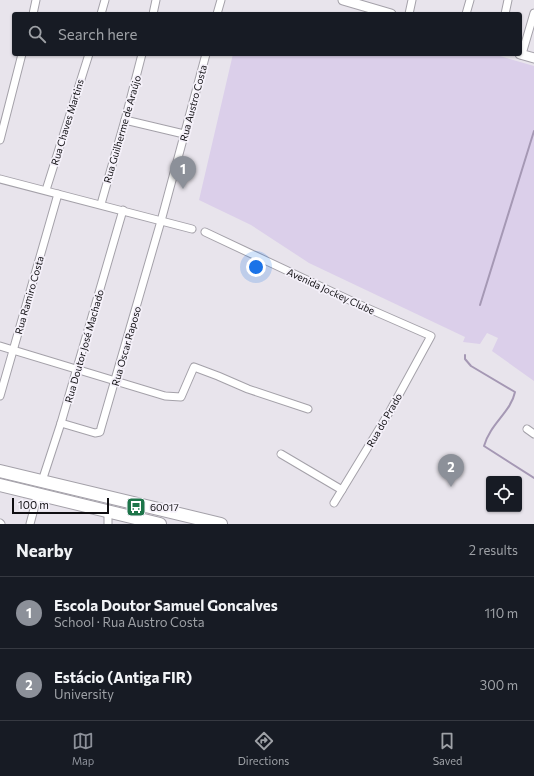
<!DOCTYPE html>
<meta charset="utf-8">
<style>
body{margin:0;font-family:Commissioner,sans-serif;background:#242831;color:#f1f3f6}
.controls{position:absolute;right:12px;bottom:12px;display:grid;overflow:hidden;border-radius:4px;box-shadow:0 1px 3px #0004}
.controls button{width:36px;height:36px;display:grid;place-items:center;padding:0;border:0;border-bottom:1px solid #363941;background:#171b24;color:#f1f3f6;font:20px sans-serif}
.scale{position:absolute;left:12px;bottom:10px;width:97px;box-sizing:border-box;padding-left:4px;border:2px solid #0f0e11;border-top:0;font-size:11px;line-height:14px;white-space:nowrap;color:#0f0e11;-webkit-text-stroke:3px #f5f1fa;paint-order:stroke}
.you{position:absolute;left:256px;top:267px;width:14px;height:14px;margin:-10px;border:3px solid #fff;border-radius:50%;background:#1a73e8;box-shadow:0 0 0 6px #1a73e833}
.badge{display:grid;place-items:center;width:26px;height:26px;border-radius:50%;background:#8c9099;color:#fff;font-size:13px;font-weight:700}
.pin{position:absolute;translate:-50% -33px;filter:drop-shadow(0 1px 2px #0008)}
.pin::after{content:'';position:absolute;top:21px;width:14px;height:12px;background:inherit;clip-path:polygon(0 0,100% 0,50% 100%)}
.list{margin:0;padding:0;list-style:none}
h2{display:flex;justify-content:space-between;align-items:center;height:52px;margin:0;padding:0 16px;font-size:17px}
h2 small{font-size:13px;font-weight:400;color:#9ea1a6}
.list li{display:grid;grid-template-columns:26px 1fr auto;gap:12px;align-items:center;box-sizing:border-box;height:72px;padding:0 16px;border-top:1px solid #363941}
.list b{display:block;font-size:15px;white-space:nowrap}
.list p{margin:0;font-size:13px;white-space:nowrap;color:#9ea1a6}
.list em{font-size:13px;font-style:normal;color:#9ea1a6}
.icon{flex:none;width:22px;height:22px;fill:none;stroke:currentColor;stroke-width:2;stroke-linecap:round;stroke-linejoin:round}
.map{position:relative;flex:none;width:534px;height:524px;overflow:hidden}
.search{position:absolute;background:#171b24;box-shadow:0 1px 3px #0004;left:12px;right:12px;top:12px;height:44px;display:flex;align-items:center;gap:10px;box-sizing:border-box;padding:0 14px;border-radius:4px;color:#9ea1a6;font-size:15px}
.sheet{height:196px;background:#171b24}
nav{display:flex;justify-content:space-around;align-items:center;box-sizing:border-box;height:56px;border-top:1px solid #363941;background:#171b24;font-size:11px;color:#9ea1a6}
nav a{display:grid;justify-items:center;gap:2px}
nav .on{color:#8c9099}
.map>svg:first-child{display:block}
.green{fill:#dbcfea}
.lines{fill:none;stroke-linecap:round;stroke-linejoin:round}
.stream{stroke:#a598b4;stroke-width:2}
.street-casing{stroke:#a4a1a9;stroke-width:9}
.secondary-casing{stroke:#a4a1a9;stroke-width:11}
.highway-casing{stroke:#a4a1a9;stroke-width:14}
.street{stroke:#fff;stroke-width:7}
.secondary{stroke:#fff;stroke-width:9}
.highway{stroke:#fff;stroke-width:12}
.labels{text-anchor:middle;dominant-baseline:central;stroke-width:3.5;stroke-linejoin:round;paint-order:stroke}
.street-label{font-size:10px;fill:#0f0e11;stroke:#f5f1fa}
.poi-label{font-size:10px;fill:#0f0e11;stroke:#f5f1fa;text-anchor:start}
</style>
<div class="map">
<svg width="534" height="524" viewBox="0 0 534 524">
<rect width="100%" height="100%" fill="#e8e4ec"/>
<polygon class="green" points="233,54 493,54 534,66 534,381 492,351 498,338 487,333 480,344 463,342 465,337 309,263 251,225 199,200"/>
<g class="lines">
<g class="stream">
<polyline points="480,305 534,131"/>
<path d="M465,355V359L471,366L515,392C511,412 490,424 484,446L534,478"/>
</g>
<defs>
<g id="street">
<polyline points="33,14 36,0"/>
<polyline points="101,14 105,0"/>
<polyline points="153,14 156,0"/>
<polyline points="217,14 221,0"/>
<polyline points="409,14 412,0"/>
<polyline points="466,14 470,0"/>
<polyline points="505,14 508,0"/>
<polyline points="522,54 534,13"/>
<polyline points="125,120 184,134"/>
<polyline points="0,140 22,54"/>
<polyline points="0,179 192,229"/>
<polyline points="46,190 89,54"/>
<polyline points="101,204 125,120 142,54"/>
<polyline points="205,232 358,304 431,336 390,411 334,503"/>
<polyline points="0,346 165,396 181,397 194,367 218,376 248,389 308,409"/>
<polyline points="0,396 58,194"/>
<polyline points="61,423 95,433 100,432 101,428 161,221 206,54"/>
<polyline points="527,429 534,434"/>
<polyline points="281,454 342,490"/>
<polyline points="42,481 61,423 123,210"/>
<polyline points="0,523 1,524"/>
<polyline points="30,524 38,494"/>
<polyline points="108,524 108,511"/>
</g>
<g id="secondary">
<polyline points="343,0 391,14"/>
<polyline points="520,54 534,58"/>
</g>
<g id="highway">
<polyline points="0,471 221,524"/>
<polyline points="0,485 160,524"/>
</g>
</defs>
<use href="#street" class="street-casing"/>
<use href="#secondary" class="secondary-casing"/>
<use href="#highway" class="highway-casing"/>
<use href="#street" class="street"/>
<use href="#secondary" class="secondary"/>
<use href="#highway" class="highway"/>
</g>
<defs>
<symbol id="bus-square" viewBox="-11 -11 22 22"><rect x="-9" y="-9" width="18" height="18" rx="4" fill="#1d7549" stroke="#f5f1fa"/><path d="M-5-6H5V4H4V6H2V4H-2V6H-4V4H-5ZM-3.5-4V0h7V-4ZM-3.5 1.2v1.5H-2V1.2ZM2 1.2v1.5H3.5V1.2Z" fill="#fff"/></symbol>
</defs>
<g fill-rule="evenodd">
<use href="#bus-square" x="125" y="496" width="22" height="22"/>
</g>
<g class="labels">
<g class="street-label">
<text transform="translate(193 103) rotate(-75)">Rua Austro Costa</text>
<text transform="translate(67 122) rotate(-73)">Rua Chaves Martins</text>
<text transform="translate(122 129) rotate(-74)">Rua Guilherme de Araújo</text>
<text transform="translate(331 291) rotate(25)">Avenida Jockey Clube</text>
<text transform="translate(29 295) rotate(-74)">Rua Ramiro Costa</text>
<text transform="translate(84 346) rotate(-74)">Rua Doutor José Machado</text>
<text transform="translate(126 346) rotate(-74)">Rua Oscar Raposo</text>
<text transform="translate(384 420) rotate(-60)">Rua do Prado</text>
</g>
<g class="poi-label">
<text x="150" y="507">60017</text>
</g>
</g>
</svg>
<div class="controls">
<button><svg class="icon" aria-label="locate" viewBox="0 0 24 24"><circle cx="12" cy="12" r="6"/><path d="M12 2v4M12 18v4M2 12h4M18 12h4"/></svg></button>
</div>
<div class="scale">100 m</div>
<div class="you"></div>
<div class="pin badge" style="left:183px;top:189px">1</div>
<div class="pin badge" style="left:451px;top:487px">2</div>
<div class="search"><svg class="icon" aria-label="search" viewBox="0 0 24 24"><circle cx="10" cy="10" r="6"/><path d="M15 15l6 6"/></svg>Search here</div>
</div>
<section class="sheet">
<h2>Nearby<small>2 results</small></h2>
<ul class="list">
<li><span class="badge">1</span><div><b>Escola Doutor Samuel Goncalves</b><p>School · Rua Austro Costa</p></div><em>110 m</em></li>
<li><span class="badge">2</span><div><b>Estácio (Antiga FIR)</b><p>University</p></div><em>300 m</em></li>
</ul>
</section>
<nav>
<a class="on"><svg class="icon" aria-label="map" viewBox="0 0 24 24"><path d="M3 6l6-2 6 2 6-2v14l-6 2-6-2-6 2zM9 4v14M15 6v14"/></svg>Map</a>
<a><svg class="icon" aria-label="directions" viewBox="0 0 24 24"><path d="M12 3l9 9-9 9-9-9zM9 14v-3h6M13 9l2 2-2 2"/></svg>Directions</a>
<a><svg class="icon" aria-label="saved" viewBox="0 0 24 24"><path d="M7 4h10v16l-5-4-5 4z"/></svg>Saved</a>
</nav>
